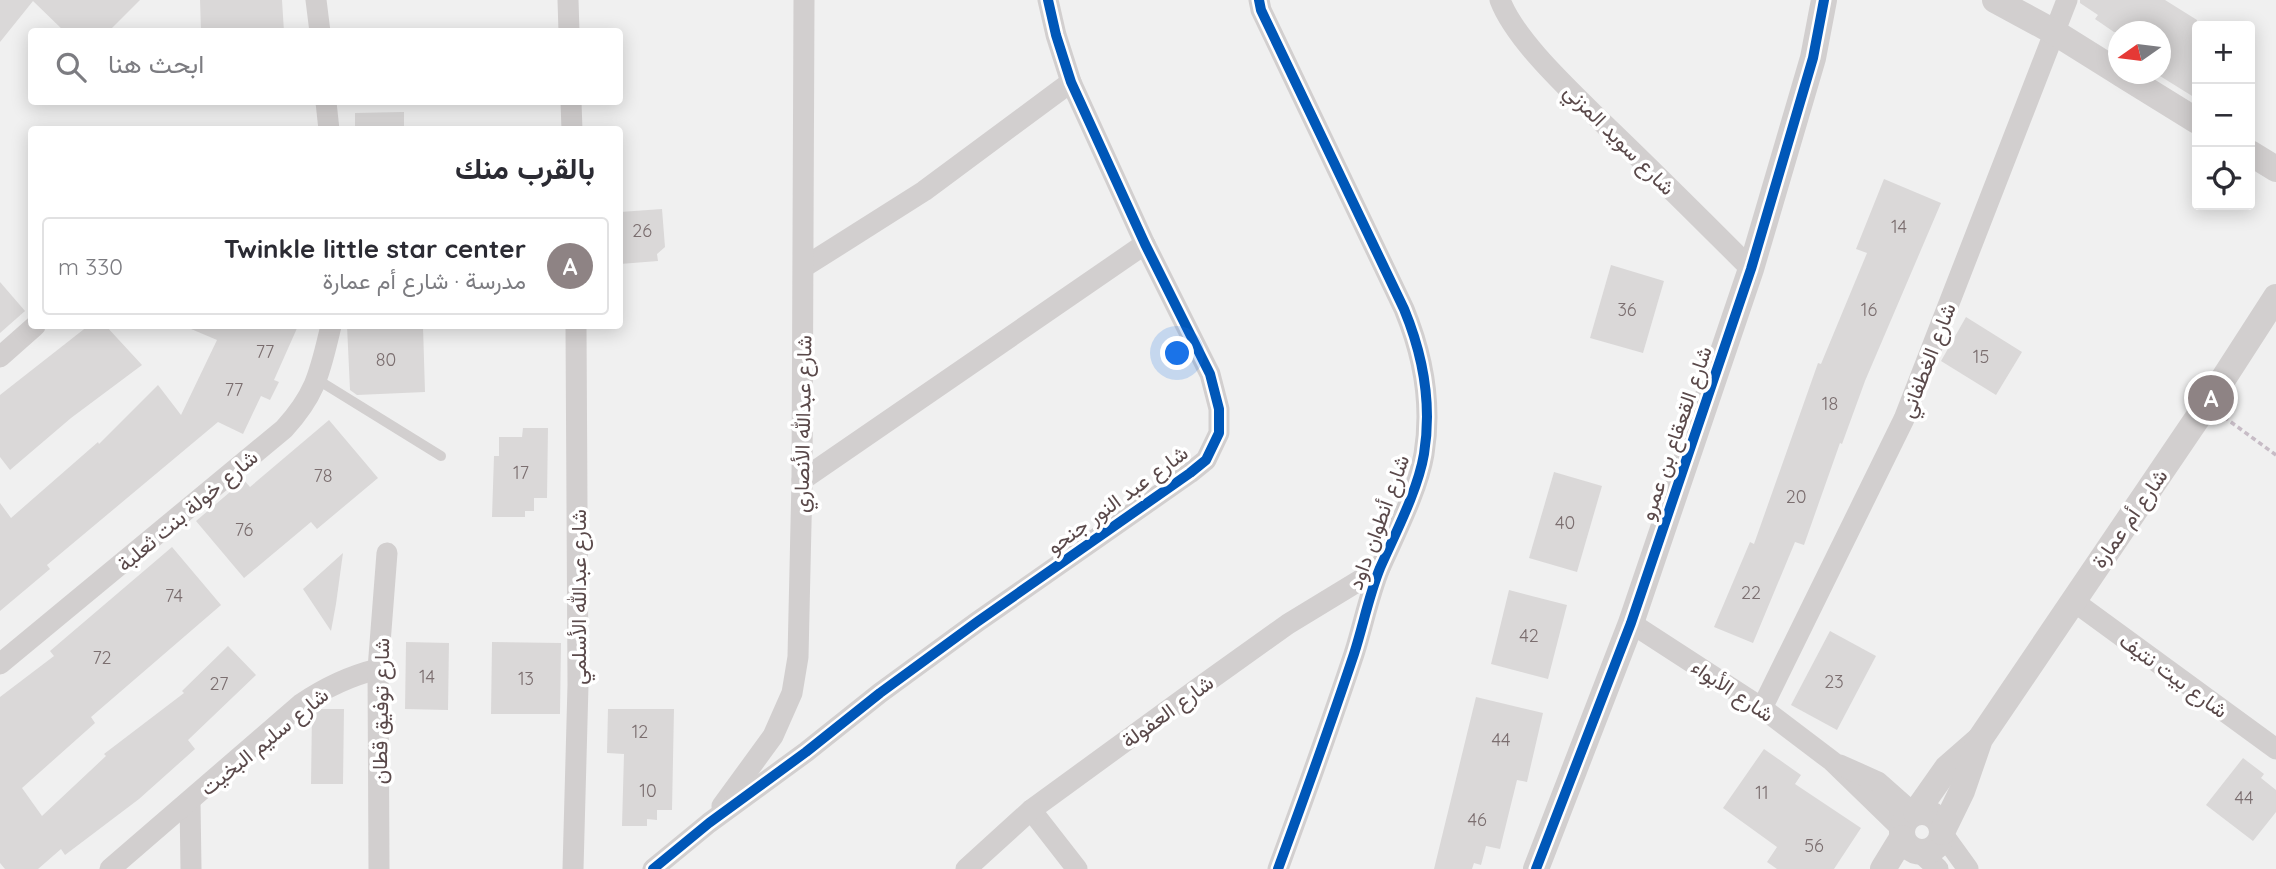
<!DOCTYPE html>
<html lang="ar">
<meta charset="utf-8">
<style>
body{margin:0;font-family:Quicksand,Vazirmatn,sans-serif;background:#f7f7f7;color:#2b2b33;direction:rtl}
.controls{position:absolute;right:21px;top:21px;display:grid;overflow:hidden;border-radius:7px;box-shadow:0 4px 18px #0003}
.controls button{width:63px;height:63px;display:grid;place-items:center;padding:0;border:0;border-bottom:2px solid #e1e1e2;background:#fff;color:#2b2b33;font:35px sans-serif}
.compass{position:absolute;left:2108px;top:21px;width:63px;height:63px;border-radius:50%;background:#fff;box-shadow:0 4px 18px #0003;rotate:256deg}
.you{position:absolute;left:1178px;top:354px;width:24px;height:24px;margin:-18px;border:5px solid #fff;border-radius:50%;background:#1a73e8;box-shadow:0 0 0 10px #1a73e833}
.badge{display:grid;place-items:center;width:46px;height:46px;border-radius:50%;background:#8e8384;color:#fff;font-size:23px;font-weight:700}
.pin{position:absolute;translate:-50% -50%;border:4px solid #fff;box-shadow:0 2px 7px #0006}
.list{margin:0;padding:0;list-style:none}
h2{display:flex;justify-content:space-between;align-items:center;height:91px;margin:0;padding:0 28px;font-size:30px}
h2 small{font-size:23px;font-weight:400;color:#7c7c81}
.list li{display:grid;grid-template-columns:46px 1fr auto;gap:21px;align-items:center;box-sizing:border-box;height:98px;margin:0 14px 14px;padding:0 14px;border:2px solid #e1e1e2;border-radius:7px}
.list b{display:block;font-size:26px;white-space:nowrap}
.list p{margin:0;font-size:23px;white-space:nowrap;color:#7c7c81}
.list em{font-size:23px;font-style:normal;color:#7c7c81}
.icon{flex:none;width:38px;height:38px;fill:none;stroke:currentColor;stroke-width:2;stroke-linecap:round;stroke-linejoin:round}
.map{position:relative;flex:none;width:2276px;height:869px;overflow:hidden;direction:ltr}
.search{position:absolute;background:#fff;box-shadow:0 4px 18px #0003;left:28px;top:28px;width:595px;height:77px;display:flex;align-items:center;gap:18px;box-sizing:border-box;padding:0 24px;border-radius:7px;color:#7c7c81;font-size:26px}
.panel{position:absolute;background:#fff;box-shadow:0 4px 18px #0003;left:28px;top:126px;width:595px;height:203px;border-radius:7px;direction:rtl}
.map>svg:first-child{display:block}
.building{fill:#dad8d8}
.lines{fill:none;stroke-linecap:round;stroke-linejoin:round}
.path{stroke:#c7bcc6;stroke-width:3.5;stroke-dasharray:5 3.5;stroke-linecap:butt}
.service{stroke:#d2cfcf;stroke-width:10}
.minor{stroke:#d2cfcf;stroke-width:21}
.tertiary{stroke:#d2cfcf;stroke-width:26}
.cycleway-casing{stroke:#fff;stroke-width:15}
.cycleway{stroke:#0057b8;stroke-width:10}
.labels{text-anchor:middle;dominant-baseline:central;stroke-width:7;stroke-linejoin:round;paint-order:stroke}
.number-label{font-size:18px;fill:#7b6e6f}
.street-label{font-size:21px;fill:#5a494a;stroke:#fff}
</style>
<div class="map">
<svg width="2276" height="869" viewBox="0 0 2276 869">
<rect width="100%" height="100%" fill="#f0f0f0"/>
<g class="building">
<polygon points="0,0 140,0 108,32 65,32 33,1 0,42"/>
<polygon points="200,0 282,0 284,32 201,32"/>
<polygon points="2080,0 2165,0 2197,20 2197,99 2160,76 2160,32 2114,32 2095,19 2098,15 2080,3"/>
<polygon points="404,112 404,130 355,130 355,113"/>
<polygon points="1884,179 1941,203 1865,381 1842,444 1840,443 1804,545 1795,542 1753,643 1714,627 1750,542 1754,544 1818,363 1821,364 1867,253 1856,249"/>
<polygon points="662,209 665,247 657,254 658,261 620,264 620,212"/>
<polygon points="1611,265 1664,281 1643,353 1590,338"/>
<polygon points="0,282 25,311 0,333"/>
<polygon points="1966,317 2022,352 1996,395 1941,361"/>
<polygon points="88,326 106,326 142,365 71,418 10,470 0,457 0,395"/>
<polygon points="184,326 298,326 274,380 279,382 270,400 261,396 243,434 218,422 47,565 50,569 0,611 0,503 11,518 98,442 99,444 158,385 181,415 217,340"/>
<polygon points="347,326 423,326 425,392 357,395 350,390"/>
<polygon points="329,420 378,478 317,529 311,522 244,578 196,521 244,480 250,487"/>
<polygon points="523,428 548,428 547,498 534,498 534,511 525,511 525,517 492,517 494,456 499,456 499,437 522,437"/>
<polygon points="1554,472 1602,486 1577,572 1529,558"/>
<polygon points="172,547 221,605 91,717 95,723 22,788 42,816 106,756 104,754 184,693 182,691 228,646 256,675 188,740 195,749 139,799 65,855 61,849 38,869 5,869 0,863 0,697 54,656 50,651"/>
<polygon points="343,553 336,604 331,631 303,589"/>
<polygon points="1509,590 1567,605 1548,679 1491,664"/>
<polygon points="1830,631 1876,656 1837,730 1791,705"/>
<polygon points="406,642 449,643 448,710 405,709"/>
<polygon points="492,642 561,643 560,714 491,714"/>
<polygon points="1476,697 1543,713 1527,782 1517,780 1500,849 1486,846 1481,865 1474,863 1472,869 1434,869"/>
<polygon points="317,709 344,709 343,784 311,784 312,712"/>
<polygon points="608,709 674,709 672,810 657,810 657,820 647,819 647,826 622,826 624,754 607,753"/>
<polygon points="1764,749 1801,775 1795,784 1861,828 1834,869 1777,869 1767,862 1777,847 1723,808"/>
<polygon points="2243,758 2264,774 2261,778 2276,790 2276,812 2253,841 2206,805"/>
</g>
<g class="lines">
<polyline class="path" points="2224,417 2276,455"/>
<polyline class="service" points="318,380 441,456"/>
<g class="minor">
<polyline points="316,0 320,32"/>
<polyline points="568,0 569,32"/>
<path d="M1259,0L1261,10L1404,309C1423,355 1432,405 1424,454C1418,490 1395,534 1380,568C1369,595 1363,626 1354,654C1330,726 1304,798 1278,869"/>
<path d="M1500,0C1516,42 1573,93 1606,126C1655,173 1703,221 1751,269"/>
<polyline points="326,102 329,130"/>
<polyline points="571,102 572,130"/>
<polyline points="804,267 924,191 1071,82"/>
<polyline points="0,357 35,326"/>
<polyline points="802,480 1145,244"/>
<polyline points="2072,600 2276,749"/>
<polyline points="1631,623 1762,708 1832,761 1902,829"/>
<path d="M0,664L284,429C317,393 320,371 331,326"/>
<polyline points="1762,708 1904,419 2067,0"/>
<polyline points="1840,765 1878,782 1913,813"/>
<polyline points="190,801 191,869"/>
<polyline points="722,806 773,736 792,693 798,657 802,480 804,0"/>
<polyline points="1031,810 1077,869"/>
<polyline points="1942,833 1968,869"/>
<polyline points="1920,852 1938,869"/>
<path d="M110,869L301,704C326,687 349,676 378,669"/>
<polyline points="379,869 378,669 387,553"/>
<polyline points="573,869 578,685 576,326"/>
<polyline points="653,869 709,823 806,752 880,693 977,622 1190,473 1206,460 1219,433 1219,409 1210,374 1145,244 1071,82 1056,35 1048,0"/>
<polyline points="966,869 1031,810 1197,689 1288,624 1380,568"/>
</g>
<g class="tertiary">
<polyline points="1995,0 2054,32 2118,72"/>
<polyline points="2121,74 2197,121"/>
<polyline points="2250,153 2276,169"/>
<circle cx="1922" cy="832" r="20"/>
<polyline points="1916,812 1947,768 1979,740"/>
<polyline points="1942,832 1962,791 1980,739 2207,404 2276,297"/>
<polyline points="1536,869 1631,623 1751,269 1813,58 1824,0"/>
<polyline points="1883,869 1902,838"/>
</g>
<defs>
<g id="cycleway">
<path d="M1259,0L1261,10L1404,309C1423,355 1432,405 1424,454C1418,490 1395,534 1380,568C1369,595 1363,626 1354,654C1330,726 1304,798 1278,869"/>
<polyline points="653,869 709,823 806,752 880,693 977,622 1190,473 1206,460 1219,433 1219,409 1210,374 1145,244 1071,82 1056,35 1048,0"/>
<polyline points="1536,869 1631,623 1751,269 1813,58 1824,0"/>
</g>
</defs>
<use href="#cycleway" class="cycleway-casing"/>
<use href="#cycleway" class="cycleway"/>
</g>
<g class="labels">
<g class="number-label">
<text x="1899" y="226">14</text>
<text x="642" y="230">26</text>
<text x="1627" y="309">36</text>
<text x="1869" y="309">16</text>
<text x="265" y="351">77</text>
<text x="1981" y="356">15</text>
<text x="386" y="359">80</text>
<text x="234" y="389">77</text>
<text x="1830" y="403">18</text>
<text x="521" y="472">17</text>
<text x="323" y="475">78</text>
<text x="1796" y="496">20</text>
<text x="1565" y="522">40</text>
<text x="244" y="529">76</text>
<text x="1751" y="592">22</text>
<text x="174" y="595">74</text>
<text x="1529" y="635">42</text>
<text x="102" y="657">72</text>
<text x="427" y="676">14</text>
<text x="526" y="678">13</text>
<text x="1834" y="681">23</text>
<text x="219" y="683">27</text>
<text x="640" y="731">12</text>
<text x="1501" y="739">44</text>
<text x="648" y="790">10</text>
<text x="1762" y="792">11</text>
<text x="2244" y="797">44</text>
<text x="1477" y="819">46</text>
<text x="1814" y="845">56</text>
</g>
<g class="street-label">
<text transform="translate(1620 139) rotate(45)">شارع سويد المزني</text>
<text transform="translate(1927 360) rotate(-69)">شارع الغطفاني</text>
<text transform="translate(802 424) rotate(-89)">شارع عبدالله الأنصاري</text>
<text transform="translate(1675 433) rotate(-71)">شارع القعقاع بن عمرو</text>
<text transform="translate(1117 499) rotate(-36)">شارع عبد النور جنحو</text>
<text transform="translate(187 510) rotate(-40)">شارع خولة بنت ثعلبة</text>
<text transform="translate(2129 518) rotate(-55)">شارع أم عمارة</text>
<text transform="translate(1378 522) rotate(-70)">شارع أنطوان داود</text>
<text transform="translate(578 597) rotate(-90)">شارع عبدالله الأسلمي</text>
<text transform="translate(2174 675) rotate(36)">شارع بيت نتيف</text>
<text transform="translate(1733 690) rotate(34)">شارع الأبواء</text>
<text transform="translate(380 711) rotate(-89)">شارع توفيق قطان</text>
<text transform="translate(1167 711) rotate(-36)">شارع العفولة</text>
<text transform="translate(264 741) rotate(-39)">شارع سليم البخيت</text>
</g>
</g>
</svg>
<div class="controls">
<button>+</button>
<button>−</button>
<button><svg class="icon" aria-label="locate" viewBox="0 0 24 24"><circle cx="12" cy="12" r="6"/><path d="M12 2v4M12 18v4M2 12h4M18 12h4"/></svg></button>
</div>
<svg class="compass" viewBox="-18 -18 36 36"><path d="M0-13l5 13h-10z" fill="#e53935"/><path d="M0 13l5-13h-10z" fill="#7c7c81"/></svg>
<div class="you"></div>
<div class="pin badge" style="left:2211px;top:398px">A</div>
<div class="search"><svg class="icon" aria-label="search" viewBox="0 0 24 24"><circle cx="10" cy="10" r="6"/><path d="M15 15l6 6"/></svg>ابحث هنا</div>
<section class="panel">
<h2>بالقرب منك<small></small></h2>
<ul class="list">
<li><span class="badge">A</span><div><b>Twinkle little star center</b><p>مدرسة · شارع أم عمارة</p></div><em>330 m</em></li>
</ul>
</section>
</div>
